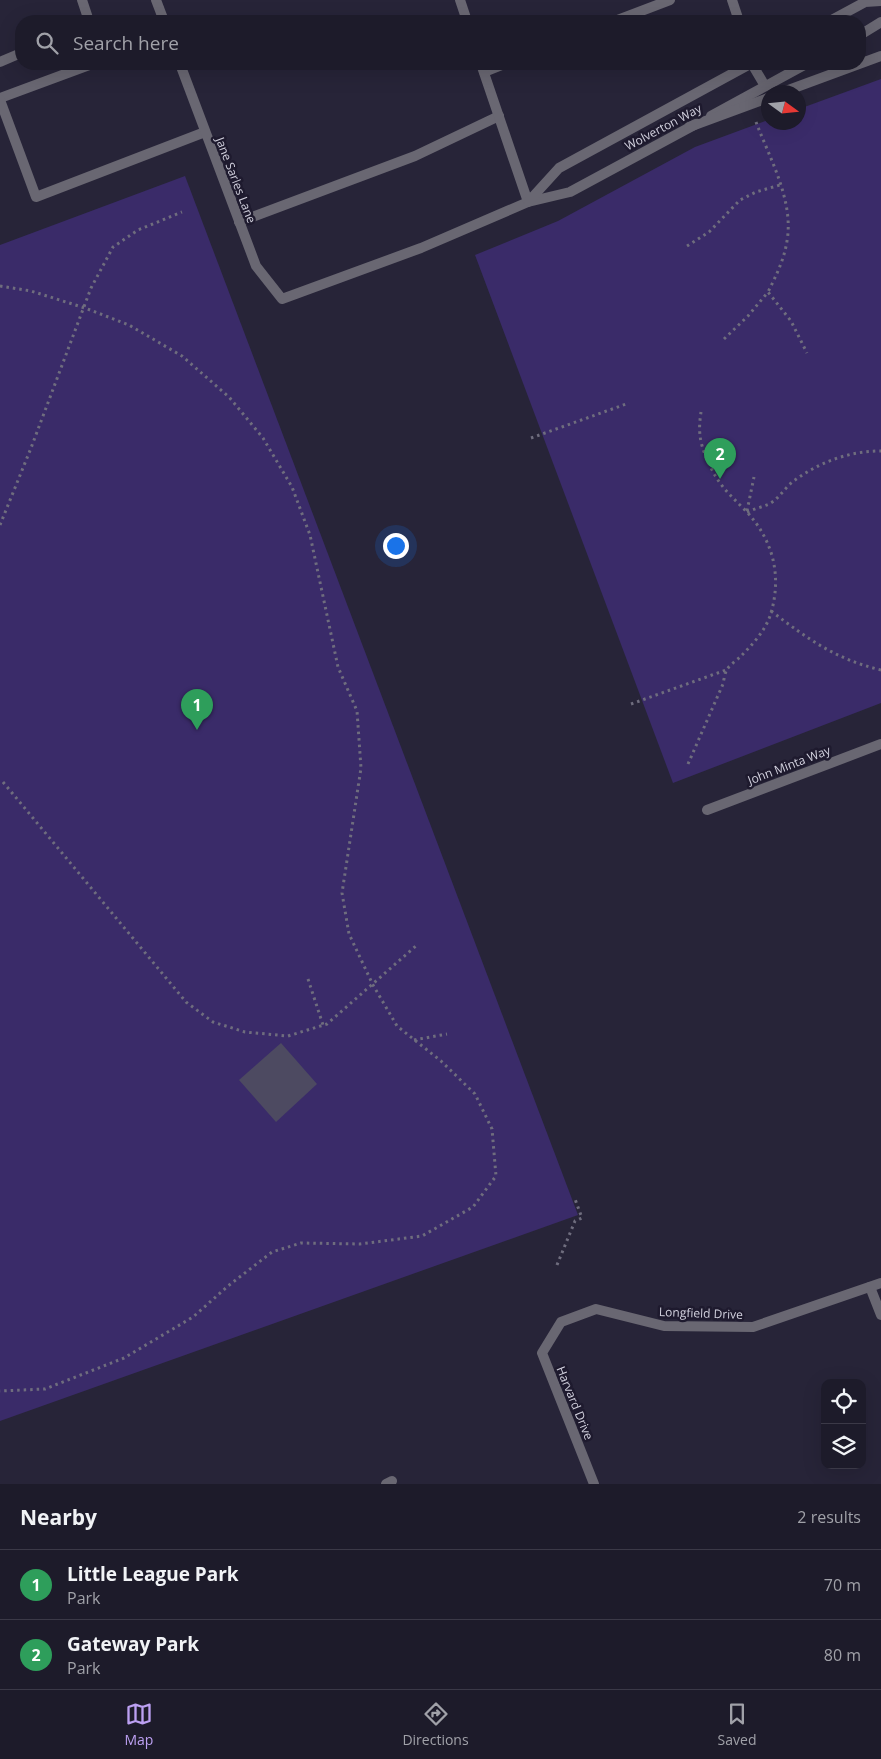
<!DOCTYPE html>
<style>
body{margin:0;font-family:"Open Sans",sans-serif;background:#252432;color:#f1f3f6}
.controls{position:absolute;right:15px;bottom:15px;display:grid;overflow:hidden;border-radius:10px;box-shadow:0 5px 20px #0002}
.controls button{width:45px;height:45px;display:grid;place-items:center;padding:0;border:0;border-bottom:1px solid #3b3947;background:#1d1b2a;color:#f1f3f6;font:25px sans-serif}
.compass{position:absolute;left:761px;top:85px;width:45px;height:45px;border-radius:50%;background:#1d1b2a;box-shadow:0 5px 20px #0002;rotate:105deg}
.you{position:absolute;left:395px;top:545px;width:18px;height:18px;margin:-12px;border:4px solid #fff;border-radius:50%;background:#1a73e8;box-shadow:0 0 0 8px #1a73e833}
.badge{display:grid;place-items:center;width:32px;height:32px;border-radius:50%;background:#bca0f2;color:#fff;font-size:16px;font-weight:700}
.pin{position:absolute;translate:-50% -41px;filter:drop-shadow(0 1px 2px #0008)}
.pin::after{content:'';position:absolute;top:26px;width:18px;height:15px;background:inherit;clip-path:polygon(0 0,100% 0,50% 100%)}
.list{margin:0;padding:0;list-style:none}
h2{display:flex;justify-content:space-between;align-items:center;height:65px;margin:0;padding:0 20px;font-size:21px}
h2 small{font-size:16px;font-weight:400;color:#a0a1a8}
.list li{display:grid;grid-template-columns:32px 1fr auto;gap:15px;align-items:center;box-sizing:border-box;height:70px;padding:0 20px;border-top:1px solid #3b3947}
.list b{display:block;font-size:19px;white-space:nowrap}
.list p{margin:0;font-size:16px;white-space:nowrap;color:#a0a1a8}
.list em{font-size:16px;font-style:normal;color:#a0a1a8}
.icon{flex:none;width:28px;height:28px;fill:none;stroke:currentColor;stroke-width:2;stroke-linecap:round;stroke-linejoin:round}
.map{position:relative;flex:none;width:881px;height:1484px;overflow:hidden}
.search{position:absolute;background:#1d1b2a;box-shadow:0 5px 20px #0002;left:15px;right:15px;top:15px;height:55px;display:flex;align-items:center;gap:12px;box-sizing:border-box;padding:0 18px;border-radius:20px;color:#a0a1a8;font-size:19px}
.sheet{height:205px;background:#1d1b2a}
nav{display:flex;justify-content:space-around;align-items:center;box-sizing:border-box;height:70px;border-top:1px solid #3b3947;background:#1d1b2a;font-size:14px;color:#a0a1a8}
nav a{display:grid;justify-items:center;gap:2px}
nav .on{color:#bca0f2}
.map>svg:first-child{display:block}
.green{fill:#3a2b69}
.building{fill:#4d4a61}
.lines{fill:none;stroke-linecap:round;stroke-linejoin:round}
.path{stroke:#6f6d7e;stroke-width:3;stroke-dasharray:2.5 4;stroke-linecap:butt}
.service{stroke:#696772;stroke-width:10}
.minor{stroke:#696772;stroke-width:10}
.tertiary{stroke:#696772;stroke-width:10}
.labels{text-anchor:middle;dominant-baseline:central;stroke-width:5;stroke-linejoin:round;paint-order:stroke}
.street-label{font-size:12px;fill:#d2d1de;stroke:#1e1a2e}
</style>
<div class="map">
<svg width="881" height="1484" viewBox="0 0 881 1484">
<rect width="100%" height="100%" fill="#272438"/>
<g class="green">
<polygon points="881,79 881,703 673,783 475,255 558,221 695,147 768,120 768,122 798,122 799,109"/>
<polygon points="185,176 578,1215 0,1421 0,245"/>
</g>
<polygon class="building" points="281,1043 317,1084 276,1122 239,1080"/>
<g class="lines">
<g class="path">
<path d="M756,122C770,159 794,201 787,241C784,260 776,276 768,292"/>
<polyline points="687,246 709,232 740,200 756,192 780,185"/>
<polyline points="0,286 31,291 85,308 129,325 182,356 229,397 263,438 292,487 310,535 338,667 357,711 361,768 342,893 349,934 373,985 397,1026 441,1061 475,1094 492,1129 496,1176 473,1207 422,1236 360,1244 301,1243 272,1252 228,1286 193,1317 124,1358 45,1389 0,1391"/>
<polyline points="724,339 748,316 768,292 791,321 807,353"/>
<polyline points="531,438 629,403"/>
<polyline points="747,511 754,477"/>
<path d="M747,512C754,509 762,507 769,504C779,499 785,487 795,480C820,462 849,451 881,451"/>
<polyline points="0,525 31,448 91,288 113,247 138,230 182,212"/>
<path d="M771,611C808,639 835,659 881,670"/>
<polyline points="631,704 726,670"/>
<path d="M688,764L723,684C724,679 725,673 727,669C731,664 737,660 741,656C753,644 766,630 771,613C782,575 773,540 746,511C735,500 724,490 716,477C709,465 701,448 700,435C699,427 700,419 701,412"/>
<polyline points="3,782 186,1002 213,1022 245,1032 288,1036 327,1024 417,945"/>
<polyline points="308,979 323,1025"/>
<polyline points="414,1040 447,1034"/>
<polyline points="557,1265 575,1221 582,1218 575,1199"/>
</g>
<g class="service">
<polyline points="82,0 89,21"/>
<polyline points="732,0 739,21"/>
<polyline points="615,21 670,0"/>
<polyline points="0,62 21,53"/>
<polyline points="752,64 765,86"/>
<polyline points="484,72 504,64"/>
<polyline points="0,98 92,64"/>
<polyline points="0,100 36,197 205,132"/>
<polyline points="239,222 415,156 499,116"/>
<polyline points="707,810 881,744"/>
</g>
<g class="minor">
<polyline points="156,0 164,21"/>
<polyline points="460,0 467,21"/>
<polyline points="830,21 865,2 881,1"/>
<polyline points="860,35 881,22"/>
<polyline points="180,64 256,266 282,299 421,248 528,202 570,192 696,124"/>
<polyline points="481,64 528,202"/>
<polyline points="711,116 806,64"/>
<polyline points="529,201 559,168 750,64"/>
<polyline points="870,1287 881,1315"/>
<polyline points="386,1484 392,1481"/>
<polyline points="594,1484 542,1353 561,1322 596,1309 664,1326 753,1327 881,1283"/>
</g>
<g class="tertiary">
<polyline points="783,92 881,56"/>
<polyline points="689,127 768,98"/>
</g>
</g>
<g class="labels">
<g class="street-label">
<text transform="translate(663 127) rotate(-28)">Wolverton Way</text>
<text transform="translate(236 180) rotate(69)">Jane Sarles Lane</text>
<text transform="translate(789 765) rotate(-21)">John Minta Way</text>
<text transform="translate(701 1313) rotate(2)">Longfield Drive</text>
<text transform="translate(575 1403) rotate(68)">Harvard Drive</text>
</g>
</g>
</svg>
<div class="controls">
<button><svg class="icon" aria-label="locate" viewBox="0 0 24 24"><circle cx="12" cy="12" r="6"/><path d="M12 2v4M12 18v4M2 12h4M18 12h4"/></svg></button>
<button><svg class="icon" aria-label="layers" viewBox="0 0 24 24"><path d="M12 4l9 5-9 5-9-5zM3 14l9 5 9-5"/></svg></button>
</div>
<svg class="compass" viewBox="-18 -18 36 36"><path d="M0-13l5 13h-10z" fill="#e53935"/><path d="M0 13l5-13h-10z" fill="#a0a1a8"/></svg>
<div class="you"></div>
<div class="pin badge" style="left:197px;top:730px;background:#2e9e5b">1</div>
<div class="pin badge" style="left:720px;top:479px;background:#2e9e5b">2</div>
<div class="search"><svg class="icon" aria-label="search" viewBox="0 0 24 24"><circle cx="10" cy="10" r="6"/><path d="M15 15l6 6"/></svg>Search here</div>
</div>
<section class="sheet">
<h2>Nearby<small>2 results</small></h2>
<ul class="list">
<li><span class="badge" style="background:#2e9e5b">1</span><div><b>Little League Park</b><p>Park</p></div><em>70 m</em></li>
<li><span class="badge" style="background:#2e9e5b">2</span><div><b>Gateway Park</b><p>Park</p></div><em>80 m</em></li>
</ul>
</section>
<nav>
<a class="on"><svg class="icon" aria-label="map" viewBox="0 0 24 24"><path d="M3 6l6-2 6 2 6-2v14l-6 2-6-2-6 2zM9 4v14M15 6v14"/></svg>Map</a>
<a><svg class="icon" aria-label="directions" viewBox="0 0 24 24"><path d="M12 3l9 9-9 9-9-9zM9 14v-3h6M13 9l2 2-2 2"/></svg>Directions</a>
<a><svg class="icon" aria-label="saved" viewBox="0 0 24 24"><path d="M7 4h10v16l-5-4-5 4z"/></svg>Saved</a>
</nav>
